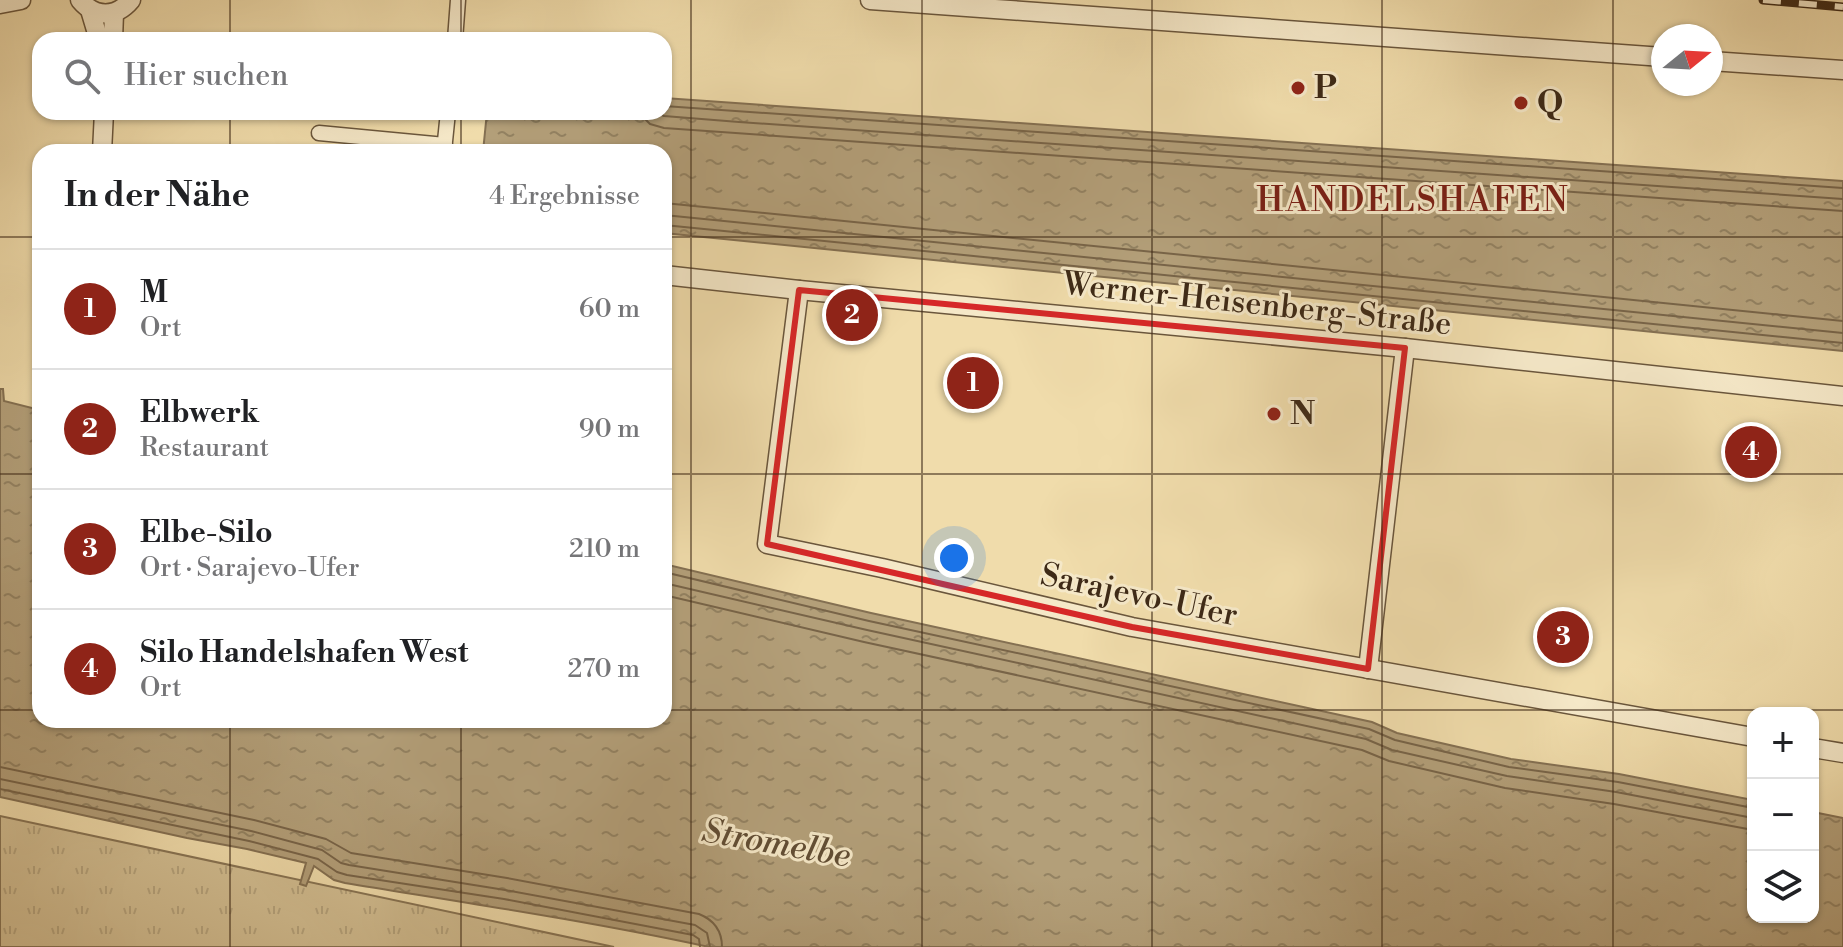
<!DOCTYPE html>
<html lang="de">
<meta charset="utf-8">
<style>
body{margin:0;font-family:"Libre Bodoni",serif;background:#f6f6f6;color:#202124}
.controls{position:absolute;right:24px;bottom:24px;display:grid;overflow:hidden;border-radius:16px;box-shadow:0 2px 6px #0004}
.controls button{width:72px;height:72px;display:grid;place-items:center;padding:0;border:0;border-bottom:2px solid #e0e0e0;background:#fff;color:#202124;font:40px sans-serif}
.compass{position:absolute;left:1651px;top:24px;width:72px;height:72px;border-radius:50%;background:#fff;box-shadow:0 2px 6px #0004;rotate:72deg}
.you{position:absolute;left:954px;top:558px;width:28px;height:28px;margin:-20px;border:6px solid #fff;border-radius:50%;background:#1a73e8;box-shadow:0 0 0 12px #1a73e833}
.badge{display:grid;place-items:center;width:52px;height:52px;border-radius:50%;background:#8f2418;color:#fff;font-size:26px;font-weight:700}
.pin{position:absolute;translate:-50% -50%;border:4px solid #fff;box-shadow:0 2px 8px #0006}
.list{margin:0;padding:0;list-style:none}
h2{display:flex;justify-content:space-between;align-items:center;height:104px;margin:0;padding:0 32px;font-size:34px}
h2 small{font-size:26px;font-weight:400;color:#757577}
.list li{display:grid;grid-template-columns:52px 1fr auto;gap:24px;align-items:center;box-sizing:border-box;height:120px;padding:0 32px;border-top:2px solid #e0e0e0}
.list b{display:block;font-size:30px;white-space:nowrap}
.list p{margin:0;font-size:26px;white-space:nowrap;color:#757577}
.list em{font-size:26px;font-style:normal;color:#757577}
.icon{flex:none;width:44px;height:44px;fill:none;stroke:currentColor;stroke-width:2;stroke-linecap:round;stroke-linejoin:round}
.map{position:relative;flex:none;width:1843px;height:947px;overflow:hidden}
.search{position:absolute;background:#fff;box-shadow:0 2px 6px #0004;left:32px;top:32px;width:640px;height:88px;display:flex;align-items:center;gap:20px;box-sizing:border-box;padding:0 28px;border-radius:24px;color:#757577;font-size:30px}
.panel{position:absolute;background:#fff;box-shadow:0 2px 6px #0004;left:32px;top:144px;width:640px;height:584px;border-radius:24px}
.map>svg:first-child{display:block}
.grass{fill:url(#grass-tufts);stroke:#887454;stroke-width:2}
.water{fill:url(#water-ripples);stroke:#847052;stroke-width:2}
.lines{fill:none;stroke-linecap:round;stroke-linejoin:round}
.shore{stroke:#786448;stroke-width:2}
.pedestrian-casing{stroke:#6a563c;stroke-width:17}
.minor-casing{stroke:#6a563c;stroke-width:21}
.pedestrian{stroke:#f5e8c8;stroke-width:14}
.minor{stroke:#f5e8c8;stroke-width:18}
.rail-casing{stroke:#3e2a17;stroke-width:9}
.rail{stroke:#f5e8c8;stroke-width:6;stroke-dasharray:18;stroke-linecap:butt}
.marked{fill:none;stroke:#d62828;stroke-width:6;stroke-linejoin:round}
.grid{fill:none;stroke:#3e2a17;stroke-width:2;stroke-opacity:0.55}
.poi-dot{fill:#8f2418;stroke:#f5e8c8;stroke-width:3}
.labels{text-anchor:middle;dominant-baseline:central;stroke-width:6;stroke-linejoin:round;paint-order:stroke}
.poi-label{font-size:32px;font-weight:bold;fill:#3e2a17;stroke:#f5e8c8;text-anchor:start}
.street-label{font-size:32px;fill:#3e2a17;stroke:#f5e8c8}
.neighbourhood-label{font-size:34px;letter-spacing:2px;fill:#7a1f14;stroke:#f5e8c8}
.water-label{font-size:34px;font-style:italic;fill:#614d34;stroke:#f5e8c8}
</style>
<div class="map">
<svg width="1843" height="947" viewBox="0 0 1843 947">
<defs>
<pattern id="grass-tufts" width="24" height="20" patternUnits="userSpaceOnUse" patternTransform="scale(2)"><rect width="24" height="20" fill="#d2be92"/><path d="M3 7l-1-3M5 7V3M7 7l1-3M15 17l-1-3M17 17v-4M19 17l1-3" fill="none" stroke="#b5a37d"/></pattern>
<pattern id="water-ripples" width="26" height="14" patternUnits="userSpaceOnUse" patternTransform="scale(2)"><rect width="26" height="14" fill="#b39f79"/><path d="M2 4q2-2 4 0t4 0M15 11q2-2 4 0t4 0" fill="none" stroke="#938262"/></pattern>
</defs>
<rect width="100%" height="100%" fill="#f0dcab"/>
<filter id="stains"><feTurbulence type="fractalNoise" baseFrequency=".0025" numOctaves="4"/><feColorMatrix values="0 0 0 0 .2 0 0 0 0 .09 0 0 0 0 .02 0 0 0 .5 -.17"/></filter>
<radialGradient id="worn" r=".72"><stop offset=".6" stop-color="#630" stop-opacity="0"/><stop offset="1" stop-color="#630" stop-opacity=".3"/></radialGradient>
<polygon class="grass" points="0,816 614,947 0,947"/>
<g class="water">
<polygon points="664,98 1843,181 1843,351 664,233 664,152 483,152 487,112 664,112"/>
<path d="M0,389H3L4,401L40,410V720H664V564L871,613L1372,722L1397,733L1511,759L1619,774L1753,800V917H1813V812L1843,818V947H709C589,921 467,903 345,883L334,880L314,866L306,886L300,884L306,863L247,849L187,838L0,797Z"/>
</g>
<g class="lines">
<g class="shore">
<polyline points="664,106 1843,188"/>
<polyline points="638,112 650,124 664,128 1843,211"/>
<polyline points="654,112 664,116 739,122 1843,199"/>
<polyline points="664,203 1843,321"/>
<polyline points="664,215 1843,333"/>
<polyline points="664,225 1843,343"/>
<polyline points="664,572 869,621 1369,729 1395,740 1509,767 1618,782 1753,808"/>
<polyline points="664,583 867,630 1366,739 1392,750 1507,776 1616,792 1753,818"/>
<polyline points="664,595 864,642 1362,750 1389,761 1505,788 1614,804 1753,830"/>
<path d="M0,767L254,820L326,839L351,853L507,878L699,914C714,920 722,931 722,947"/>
<polyline points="0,779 251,831 322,850 341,863 349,865 505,890 695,925 707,933 710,947"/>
<polyline points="0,789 249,841 318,859 337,872 347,875 504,899 693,935 699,939 700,947"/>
</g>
<defs>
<g id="pedestrian">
<polyline points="455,40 458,0"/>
<polyline points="319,133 445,145"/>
<polyline points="444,151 448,112"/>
</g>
<g id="minor">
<path d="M80,0C95,18 116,18 131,0"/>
<polyline points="870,0 1663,57"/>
<polyline points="0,4 21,0"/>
<polyline points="90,10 99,40"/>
<polyline points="113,40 114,13"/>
<polyline points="1711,61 1843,70"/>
<polyline points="102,152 104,112"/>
<polyline points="664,275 799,290 1405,348 1843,396"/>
<polyline points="799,290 767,544 882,568 1132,627 1753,737"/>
<polyline points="1368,669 1405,348"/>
<polyline points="1813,748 1843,753"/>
</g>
</defs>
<use href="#pedestrian" class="pedestrian-casing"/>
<use href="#minor" class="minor-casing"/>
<use href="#pedestrian" class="pedestrian"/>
<use href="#minor" class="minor"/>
<defs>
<polyline id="rail" points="1763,0 1843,7"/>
</defs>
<use href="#rail" class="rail-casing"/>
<use href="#rail" class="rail"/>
</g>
<path class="marked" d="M799,290L1405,348L1368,669L1132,627L767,544Z"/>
<path class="grid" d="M230,0V40M461,0V40M691,0V947M922,0V947M1152,0V947M1382,0V947M1613,0V947M230,112V152M461,112V152M0,237H40M664,237H1843M0,474H40M664,474H1843M0,710H40M664,710H1843M230,720V947M461,720V947"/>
<g class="poi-dot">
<circle cx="1298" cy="88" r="8"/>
<circle cx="1521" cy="103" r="8"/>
<circle cx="1274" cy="414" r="8"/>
</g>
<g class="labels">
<g class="poi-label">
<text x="1314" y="88">P</text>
<text x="1537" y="103">Q</text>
<text x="1290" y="414">N</text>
</g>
<g class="street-label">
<text transform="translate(1257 304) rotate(6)">Werner-Heisenberg-Straße</text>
<text transform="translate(1139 595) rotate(12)">Sarajevo-Ufer</text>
</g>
<g class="neighbourhood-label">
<text x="1413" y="201">HANDELSHAFEN</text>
</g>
<g class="water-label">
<text transform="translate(776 844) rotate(10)">Stromelbe</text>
</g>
</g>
<rect width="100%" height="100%" filter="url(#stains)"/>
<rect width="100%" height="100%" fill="url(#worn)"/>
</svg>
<div class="controls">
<button>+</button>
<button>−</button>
<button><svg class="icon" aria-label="layers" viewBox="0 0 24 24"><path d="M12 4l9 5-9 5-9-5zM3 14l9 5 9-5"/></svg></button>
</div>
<svg class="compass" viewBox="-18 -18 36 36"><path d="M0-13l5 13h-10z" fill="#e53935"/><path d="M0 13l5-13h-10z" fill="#757577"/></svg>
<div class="you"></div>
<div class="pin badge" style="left:973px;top:383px">1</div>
<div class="pin badge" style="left:852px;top:315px">2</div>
<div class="pin badge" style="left:1563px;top:637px">3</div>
<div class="pin badge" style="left:1751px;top:452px">4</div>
<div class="search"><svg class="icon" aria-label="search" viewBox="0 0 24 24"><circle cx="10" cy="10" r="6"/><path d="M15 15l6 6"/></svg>Hier suchen</div>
<section class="panel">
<h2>In der Nähe<small>4 Ergebnisse</small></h2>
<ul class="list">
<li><span class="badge">1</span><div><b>M</b><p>Ort</p></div><em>60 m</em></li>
<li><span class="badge">2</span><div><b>Elbwerk</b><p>Restaurant</p></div><em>90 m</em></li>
<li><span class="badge">3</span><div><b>Elbe-Silo</b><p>Ort · Sarajevo-Ufer</p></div><em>210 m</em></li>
<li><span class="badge">4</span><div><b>Silo Handelshafen West</b><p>Ort</p></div><em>270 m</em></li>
</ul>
</section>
</div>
